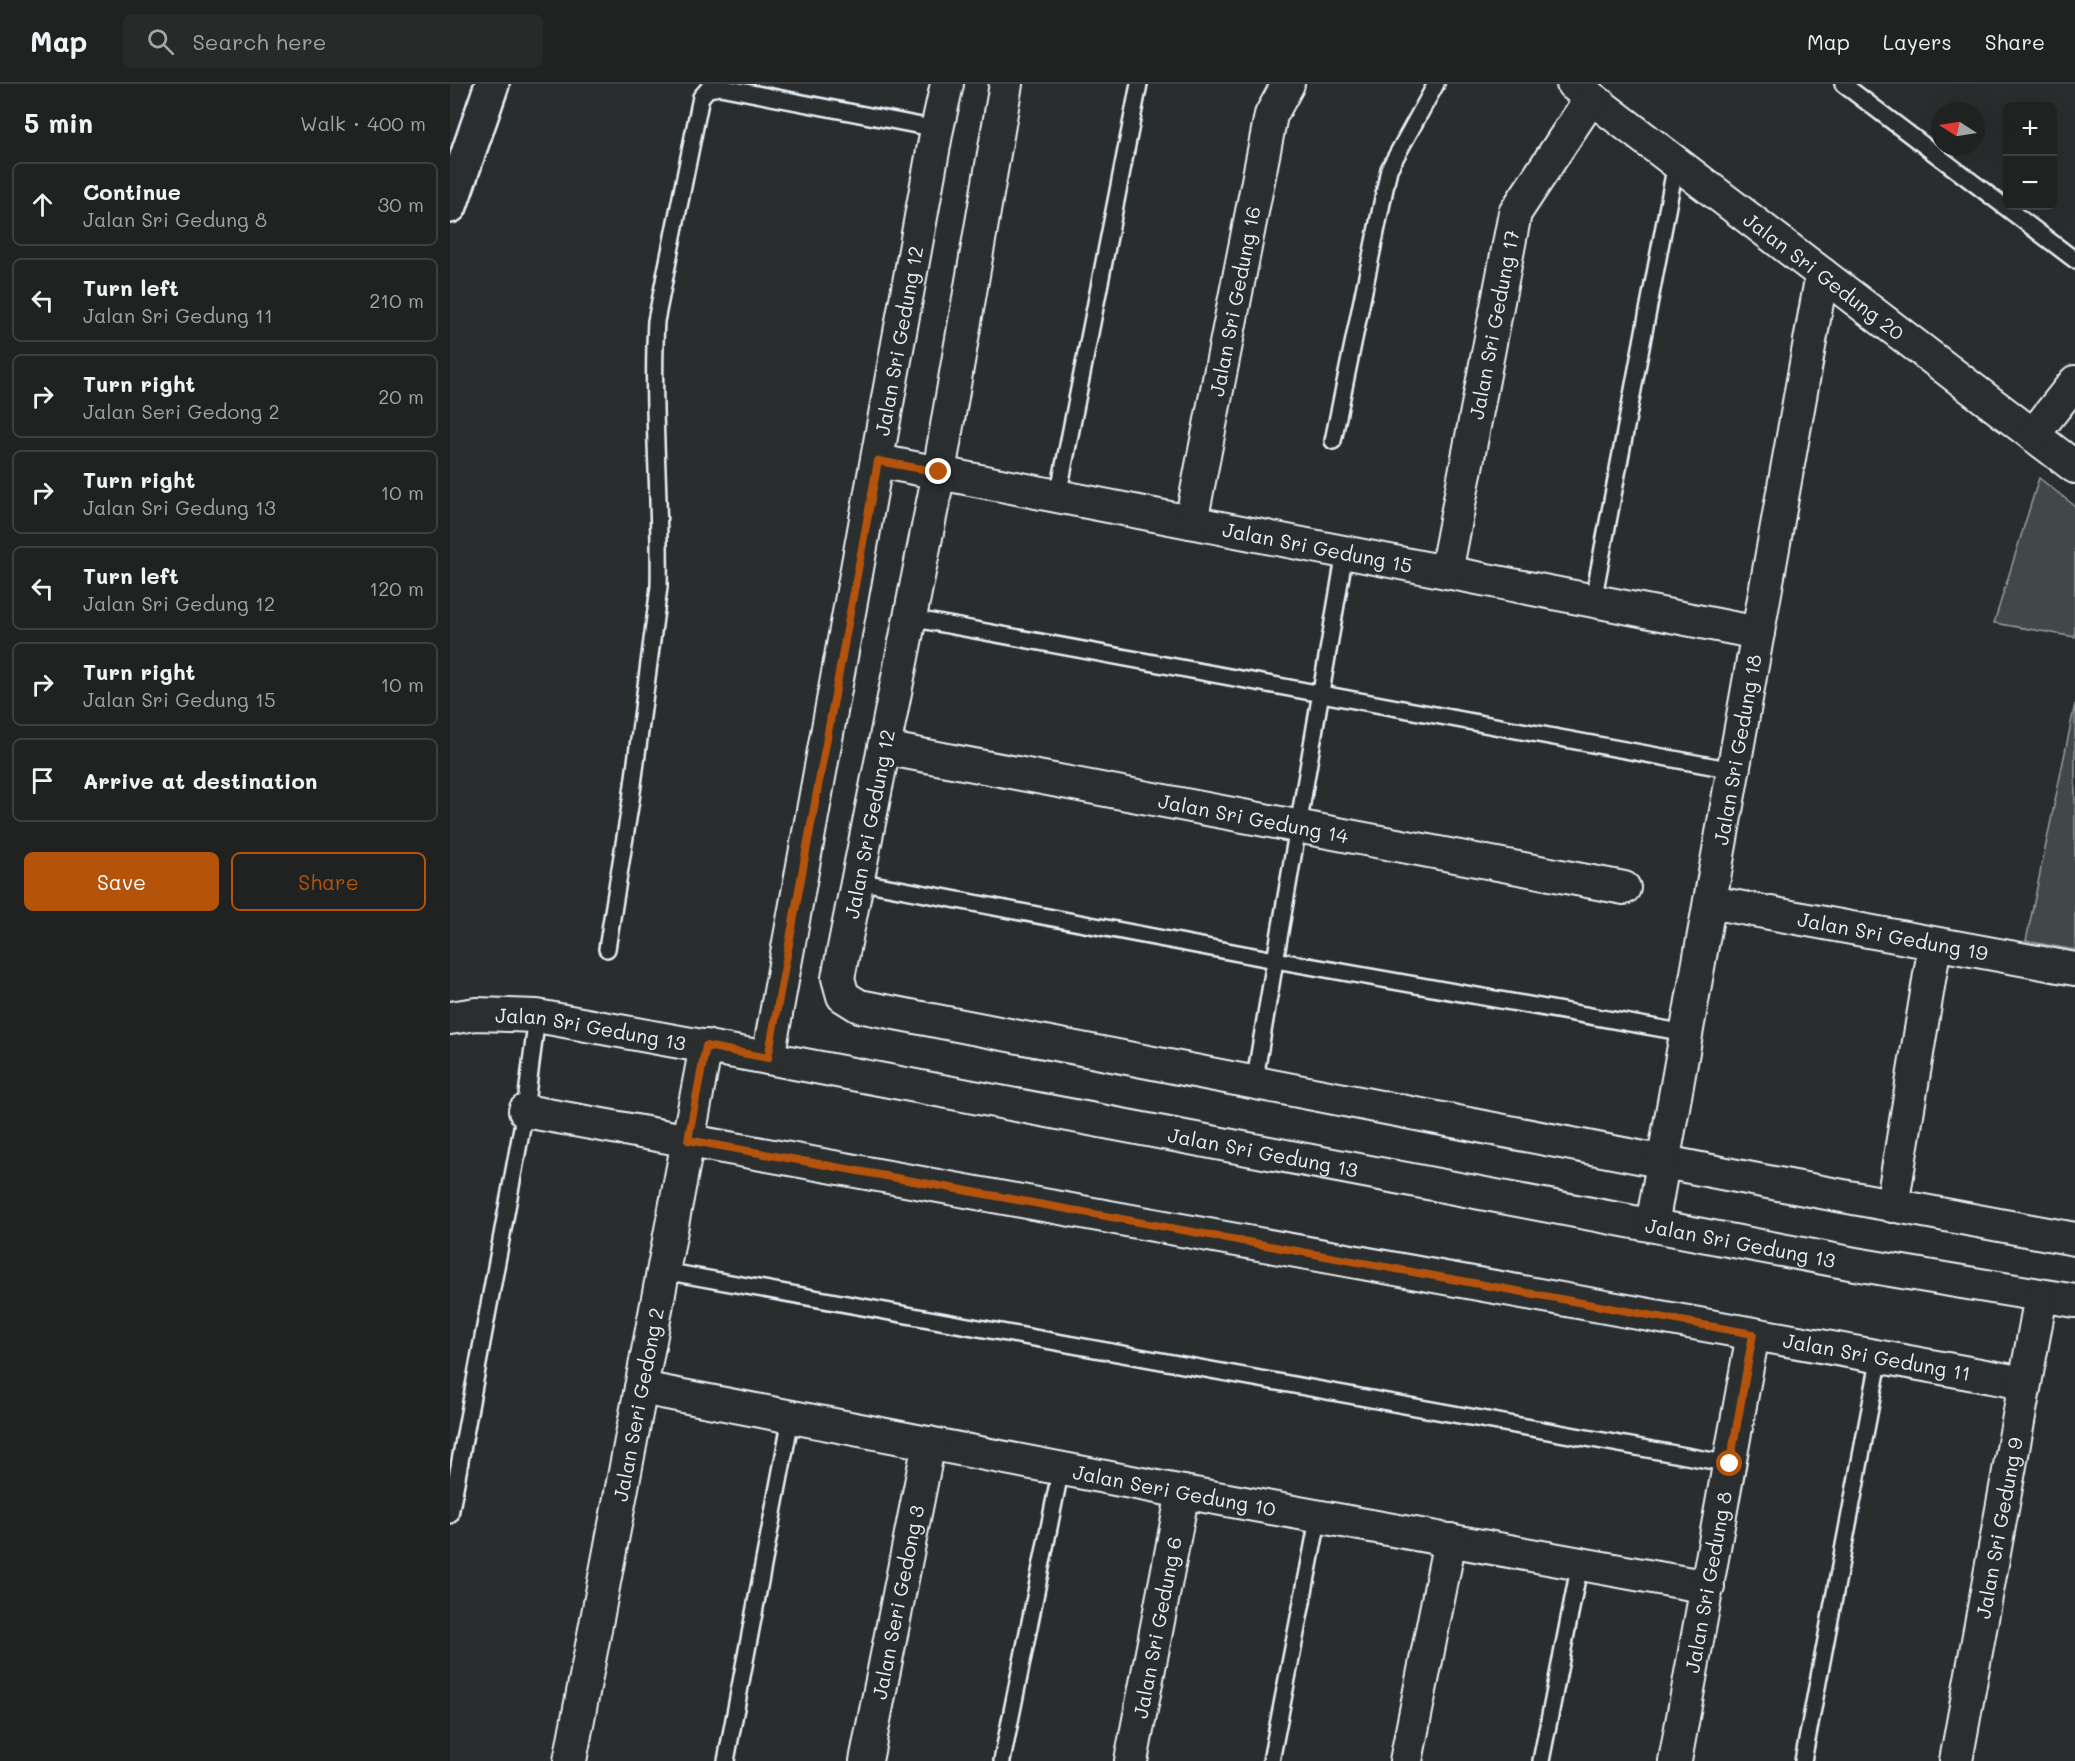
<!DOCTYPE html>
<meta charset="utf-8">
<style>
body{margin:0;font-family:Mali,sans-serif;background:#282a2a;color:#f1f3f6}
.controls{position:absolute;right:18px;top:18px;display:grid;overflow:hidden;border-radius:9px;box-shadow:0 6px 24px #0002}
.controls button{width:54px;height:54px;display:grid;place-items:center;padding:0;border:0;border-bottom:2px solid #3d3f40;background:#202222;color:#f1f3f6;font:30px sans-serif}
.compass{position:absolute;left:1481px;top:18px;width:54px;height:54px;border-radius:50%;background:#202222;box-shadow:0 6px 24px #0002;rotate:282deg}
.stop{position:absolute;width:18px;height:18px;margin:-14px;border:4px solid #b45309;border-radius:50%;background:#fff}
.stop.end{background:#b45309;border-color:#fff;box-shadow:0 2px 6px #0008}
.list{margin:0;padding:0;list-style:none}
h2{display:flex;justify-content:space-between;align-items:center;height:78px;margin:0;padding:0 24px;font-size:26px}
h2 small{font-size:20px;font-weight:400;color:#a2a4a5}
.list li{display:grid;grid-template-columns:39px 1fr auto;gap:18px;align-items:center;box-sizing:border-box;height:84px;margin:0 12px 12px;padding:0 12px;border:2px solid #3d3f40;border-radius:9px}
.list b{display:block;font-size:22px;white-space:nowrap}
.list p{margin:0;font-size:20px;white-space:nowrap;color:#a2a4a5}
.list em{font-size:20px;font-style:normal;color:#a2a4a5}
.actions{display:flex;gap:12px;padding:18px 24px}
.actions a{flex:1;padding:14px 0;border:2px solid #b45309;border-radius:9px;text-align:center;font-size:21px;color:#b45309}
.actions .main{background:#b45309;color:#fff}
.icon{flex:none;width:33px;height:33px;fill:none;stroke:currentColor;stroke-width:2;stroke-linecap:round;stroke-linejoin:round}
.map{position:relative;flex:none;width:1625px;height:1677px;overflow:hidden}
header{display:flex;align-items:center;gap:36px;box-sizing:border-box;height:84px;padding:0 30px;background:#202222;border-bottom:2px solid #3d3f40}
header strong{font-size:28px}
nav{display:flex;gap:33px;margin-inline-start:auto;font-size:21px}
.search{width:420px;height:54px;background:#282a2a;display:flex;align-items:center;gap:15px;box-sizing:border-box;padding:0 21px;border-radius:9px;color:#a2a4a5;font-size:22px}
main{display:flex}
aside{flex:1;background:#202222}
.map>svg:first-child{display:block}
.green{fill:#424648;stroke:#959ca0;stroke-width:1.5}
.lines{fill:none;stroke-linecap:round;stroke-linejoin:round}
.lane-casing{stroke:#e8f1f8;stroke-width:20}
.street-casing{stroke:#e8f1f8;stroke-width:36}
.highway-casing{stroke:#e8f1f8;stroke-width:38}
.lane{stroke:#2a2d2e;stroke-width:15}
.street{stroke:#2a2d2e;stroke-width:32}
.highway{stroke:#2a2d2e;stroke-width:33}
.route{stroke:#b45309;stroke-width:8}
.labels{text-anchor:middle;dominant-baseline:central;stroke-width:6;stroke-linejoin:round;paint-order:stroke}
.street-label{font-size:20px;fill:#e8f1f8;stroke:#2a2d2e}
</style>
<header>
<strong>Map</strong>
<div class="search"><svg class="icon" aria-label="search" viewBox="0 0 24 24"><circle cx="10" cy="10" r="6"/><path d="M15 15l6 6"/></svg>Search here</div>
<nav><a>Map</a><a>Layers</a><a>Share</a></nav>
</header>
<main>
<aside>
<h2>5 min<small>Walk · 400 m</small></h2>
<ul class="list">
<li><svg class="icon" aria-label="ahead" viewBox="0 0 24 24"><path d="M12 20V5M6 11l6-6 6 6"/></svg><div><b>Continue</b><p>Jalan Sri Gedung 8</p></div><em>30 m</em></li>
<li><svg class="icon" aria-label="left" viewBox="0 0 24 24"><path d="M17 20v-9H6M10 6l-5 5 5 5"/></svg><div><b>Turn left</b><p>Jalan Sri Gedung 11</p></div><em>210 m</em></li>
<li><svg class="icon" aria-label="right" viewBox="0 0 24 24"><path d="M7 20v-9h11M14 6l5 5-5 5"/></svg><div><b>Turn right</b><p>Jalan Seri Gedong 2</p></div><em>20 m</em></li>
<li><svg class="icon" aria-label="right" viewBox="0 0 24 24"><path d="M7 20v-9h11M14 6l5 5-5 5"/></svg><div><b>Turn right</b><p>Jalan Sri Gedung 13</p></div><em>10 m</em></li>
<li><svg class="icon" aria-label="left" viewBox="0 0 24 24"><path d="M17 20v-9H6M10 6l-5 5 5 5"/></svg><div><b>Turn left</b><p>Jalan Sri Gedung 12</p></div><em>120 m</em></li>
<li><svg class="icon" aria-label="right" viewBox="0 0 24 24"><path d="M7 20v-9h11M14 6l5 5-5 5"/></svg><div><b>Turn right</b><p>Jalan Sri Gedung 15</p></div><em>10 m</em></li>
<li><svg class="icon" aria-label="arrive" viewBox="0 0 24 24"><path d="M6 21V4h12l-3 4 3 4H6"/></svg><div><b>Arrive at destination</b></div></li>
</ul>
<div class="actions"><a class="main">Save</a><a>Share</a></div>
</aside>
<div class="map">
<svg width="1625" height="1677" viewBox="0 0 1625 1677">
<rect width="100%" height="100%" fill="#2a2d2e"/>
<filter id="ink" filterUnits="userSpaceOnUse"><feTurbulence type="fractalNoise" baseFrequency=".0167" numOctaves="2"/><feDisplacementMap in="SourceGraphic" scale="12" xChannelSelector="R" yChannelSelector="G"/><feConvolveMatrix kernelMatrix="1 2 1 2 8 2 1 2 1" color-interpolation-filters="sRGB"/></filter>
<g filter="url(#ink)">
<g class="green">
<polygon points="1589,394 1625,422 1625,553 1544,539"/>
<polygon points="1625,620 1625,866 1576,857"/>
</g>
<g class="lines">
<defs>
<g id="lane">
<polyline points="1393,0 1625,176"/>
<polyline points="883,357 939,85 986,0"/>
<polyline points="608,412 689,0"/>
<polyline points="1143,517 1226,79"/>
<polyline points="460,534 1283,686"/>
<polyline points="407,797 825,876 1236,949"/>
<path d="M157,865L181,716L209,503C211,414 201,326 206,237L251,13L258,5L270,3L487,45"/>
<polyline points="804,1000 895,468"/>
<polyline points="214,1187 1280,1380"/>
<polyline points="0,1431 75,1027 87,932"/>
<polyline points="276,1677 341,1334"/>
<polyline points="552,1677 611,1384"/>
<polyline points="821,1677 869,1431"/>
<polyline points="1091,1677 1130,1479"/>
<polyline points="1353,1677 1430,1272"/>
</g>
<g id="street">
<path d="M556,0L489,388L388,894L393,912L409,922C814,1002 1219,1081 1625,1155"/>
<path id="s1" d="M1123,0L1625,383"/>
<polyline points="1583,351 1625,298"/>
<path id="s2" d="M428,377L1308,549"/>
<path id="s3" d="M741,438L821,31L838,0"/>
<path id="s4" d="M996,488L1065,129L1141,14"/>
<path id="s5" d="M434,664L1174,804"/>
<path id="s6" d="M1260,818L1625,885"/>
<path id="s7" d="M0,934L26,930L87,932L318,974L1405,1180L1625,1217"/>
<path id="s8" d="M318,974L487,45L497,0"/>
<path id="s9" d="M75,1027L1574,1299"/>
<polyline points="1442,1122 1485,860"/>
<path id="s10" d="M1202,1141L1372,190"/>
<path id="s11" d="M191,1304L733,1408L1258,1503"/>
<path id="s12" d="M120,1677L256,962"/>
<path id="s13" d="M416,1677L479,1359"/>
<path id="s14" d="M681,1677L733,1408"/>
<polyline points="956,1677 1000,1456"/>
<path id="s15" d="M1225,1677L1303,1250"/>
<path id="s16" d="M1506,1677L1591,1212"/>
</g>
<polyline id="highway" points="0,122 42,0"/>
</defs>
<use href="#lane" class="lane-casing"/>
<use href="#street" class="street-casing"/>
<use href="#highway" class="highway-casing"/>
<use href="#lane" class="lane"/>
<use href="#street" class="street"/>
<use href="#highway" class="highway"/>
</g>
</g>
<g class="lines" filter="url(#ink)">
<polyline class="route" points="489,388 428,377 318,974 256,962 238,1056 1303,1250 1280,1380"/>
</g>
<g class="labels">
<g class="street-label">
<text stroke="none"><textPath href="#s1" startOffset="316">Jalan Sri Gedung 20</textPath></text>
<text stroke="none"><textPath href="#s3" startOffset="225">Jalan Sri Gedung 16</textPath></text>
<text stroke="none"><textPath href="#s4" startOffset="252">Jalan Sri Gedung 17</textPath></text>
<text stroke="none"><textPath href="#s8" startOffset="729">Jalan Sri Gedung 12</textPath></text>
<text stroke="none"><textPath href="#s2" startOffset="448">Jalan Sri Gedung 15</textPath></text>
<text stroke="none"><textPath href="#s10" startOffset="483">Jalan Sri Gedung 18</textPath></text>
<text stroke="none"><textPath href="#s5" startOffset="376">Jalan Sri Gedung 14</textPath></text>
<text transform="translate(419 740) rotate(-79)">Jalan Sri Gedung 12</text>
<text stroke="none"><textPath href="#s6" startOffset="186">Jalan Sri Gedung 19</textPath></text>
<text stroke="none"><textPath href="#s7" startOffset="142">Jalan Sri Gedung 13</textPath></text>
<text stroke="none"><textPath href="#s7" startOffset="826">Jalan Sri Gedung 13</textPath></text>
<text stroke="none"><textPath href="#s7" startOffset="1312">Jalan Sri Gedung 13</textPath></text>
<text stroke="none"><textPath href="#s9" startOffset="1374">Jalan Sri Gedung 11</textPath></text>
<text stroke="none"><textPath href="#s12" startOffset="363">Jalan Seri Gedong 2</textPath></text>
<text stroke="none"><textPath href="#s11" startOffset="543">Jalan Seri Gedung 10</textPath></text>
<text stroke="none"><textPath href="#s16" startOffset="237">Jalan Sri Gedung 9</textPath></text>
<text stroke="none"><textPath href="#s15" startOffset="182">Jalan Sri Gedung 8</textPath></text>
<text stroke="none"><textPath href="#s13" startOffset="162">Jalan Seri Gedong 3</textPath></text>
<text stroke="none"><textPath href="#s14" startOffset="136">Jalan Sri Gedung 6</textPath></text>
</g>
</g>
</svg>
<div class="controls">
<button>+</button>
<button>−</button>
</div>
<svg class="compass" viewBox="-18 -18 36 36"><path d="M0-13l5 13h-10z" fill="#e53935"/><path d="M0 13l5-13h-10z" fill="#a2a4a5"/></svg>
<div class="stop" style="left:1280px;top:1380px"></div>
<div class="stop end" style="left:489px;top:388px"></div>
</div>
</main>
